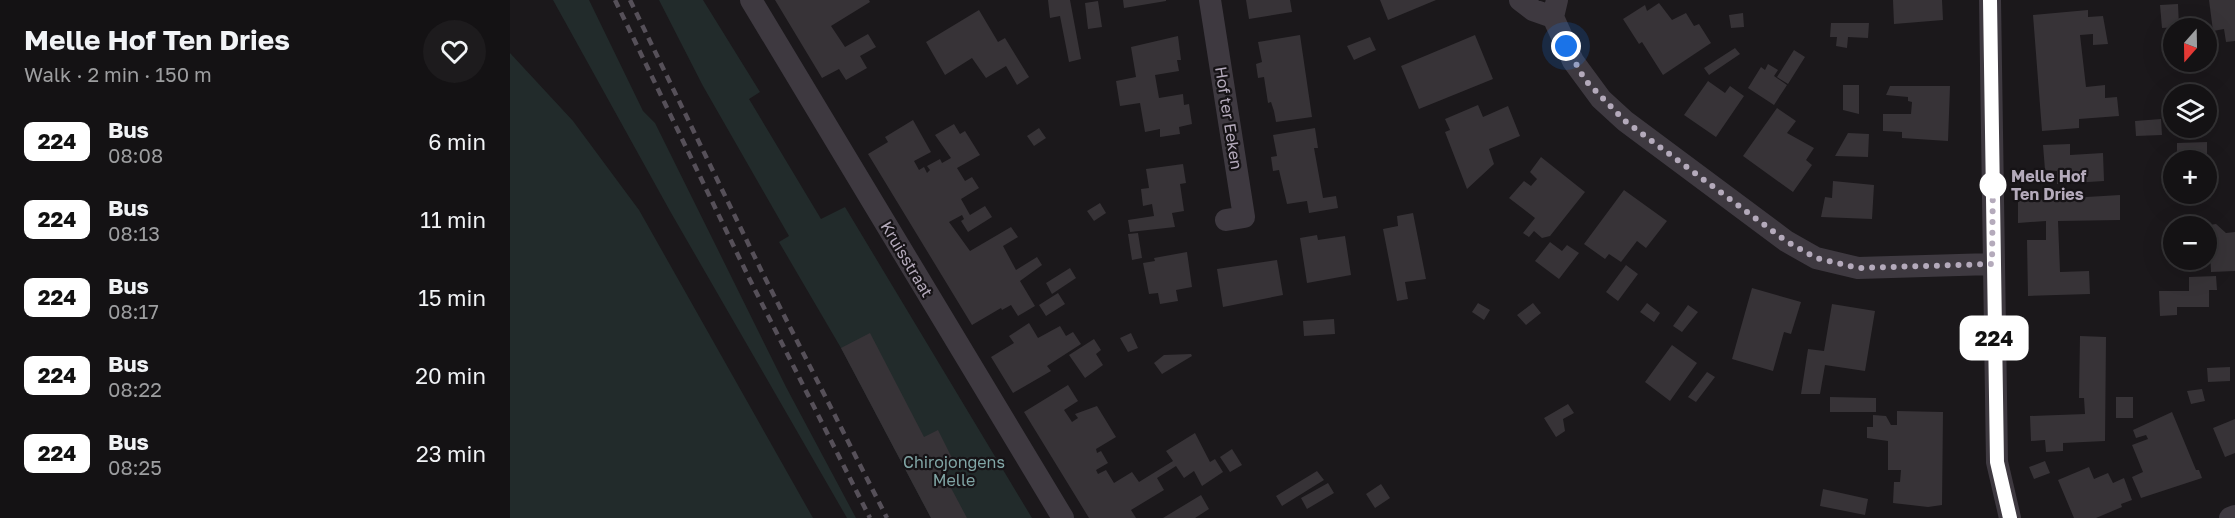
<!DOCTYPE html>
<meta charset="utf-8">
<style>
body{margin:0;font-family:"Golos Text",sans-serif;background:#1d1b1d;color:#f1f3f6;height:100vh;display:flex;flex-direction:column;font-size:22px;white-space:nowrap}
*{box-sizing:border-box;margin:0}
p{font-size:20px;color:#9d9ea0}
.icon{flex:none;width:33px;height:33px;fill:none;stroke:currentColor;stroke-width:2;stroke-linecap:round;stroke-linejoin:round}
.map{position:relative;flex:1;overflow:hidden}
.panel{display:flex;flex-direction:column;background:#141214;width:510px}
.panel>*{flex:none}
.badge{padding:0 12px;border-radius:9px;font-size:21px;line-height:39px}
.needle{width:39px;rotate:200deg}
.controls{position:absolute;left:1653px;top:18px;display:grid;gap:12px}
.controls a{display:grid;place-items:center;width:54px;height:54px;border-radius:50%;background:#141214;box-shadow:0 6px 24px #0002,0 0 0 2px #333234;font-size:30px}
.you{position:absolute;width:30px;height:30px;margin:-15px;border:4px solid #fff;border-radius:50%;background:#1a73e8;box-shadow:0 0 0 9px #1a73e833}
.map>.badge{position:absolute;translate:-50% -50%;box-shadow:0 0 0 3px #fff}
.round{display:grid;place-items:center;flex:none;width:63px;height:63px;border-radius:32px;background:#1d1b1d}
.head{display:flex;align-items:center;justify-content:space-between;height:102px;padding:0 24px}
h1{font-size:28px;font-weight:700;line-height:45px}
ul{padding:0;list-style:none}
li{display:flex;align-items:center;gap:18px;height:78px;padding:0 24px}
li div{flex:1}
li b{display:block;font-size:22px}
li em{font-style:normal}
li .badge{min-width:66px;font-weight:700;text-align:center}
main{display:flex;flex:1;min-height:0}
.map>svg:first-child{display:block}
.green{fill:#222b2b}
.building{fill:#373337}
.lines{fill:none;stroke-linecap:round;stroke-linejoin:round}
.minor{stroke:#3e3940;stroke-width:22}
.rail{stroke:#565059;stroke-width:4.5;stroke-dasharray:8 6;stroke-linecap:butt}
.line-casing{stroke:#fff;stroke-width:14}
.line{stroke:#fff;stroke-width:9}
.walk{stroke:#b4aabb;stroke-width:6;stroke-dasharray:0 10.8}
.stop-dot{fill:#fff;stroke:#fff;stroke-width:3}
.labels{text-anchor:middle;stroke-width:4.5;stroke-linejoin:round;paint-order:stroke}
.street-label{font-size:16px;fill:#b4aabb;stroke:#161316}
.stop-label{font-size:16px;font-weight:bold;fill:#b4aabb;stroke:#161316;text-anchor:start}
.park-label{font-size:16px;fill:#81a6a6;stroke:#161316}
</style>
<main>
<section class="panel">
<div class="head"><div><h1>Melle Hof Ten Dries</h1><p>Walk · 2 min · 150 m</p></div><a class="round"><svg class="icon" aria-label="heart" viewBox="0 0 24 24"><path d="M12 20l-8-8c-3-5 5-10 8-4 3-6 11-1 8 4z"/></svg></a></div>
<ul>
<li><span class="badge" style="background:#fff;color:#111">224</span><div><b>Bus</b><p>08:08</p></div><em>6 min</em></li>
<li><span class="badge" style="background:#fff;color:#111">224</span><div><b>Bus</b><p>08:13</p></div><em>11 min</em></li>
<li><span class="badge" style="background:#fff;color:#111">224</span><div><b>Bus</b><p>08:17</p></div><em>15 min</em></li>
<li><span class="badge" style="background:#fff;color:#111">224</span><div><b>Bus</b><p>08:22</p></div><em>20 min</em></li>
<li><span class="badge" style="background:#fff;color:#111">224</span><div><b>Bus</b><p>08:25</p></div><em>23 min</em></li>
</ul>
</section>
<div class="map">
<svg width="1725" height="518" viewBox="0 0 1725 518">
<rect width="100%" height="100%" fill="#1b181b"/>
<path class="green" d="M43,0H79L133,111L145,123L276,387L346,518H337L160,211Z
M149,0H193L250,92L239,99L311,219L335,207L522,518H421L331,348L269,242L279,236L193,86Z
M0,53L63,121L129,210L303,518H0Z"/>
<path class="building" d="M265,0H359L360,2L321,26L335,47L358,34L366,47L350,56L357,68L336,80L329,69L312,78Z
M538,0H560L571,59L559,62L550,16L540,18Z
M613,0H656V1L614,8Z
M736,0H780L782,12L739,19Z
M870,0H926L878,20Z
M1383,0H1432L1433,20L1384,24Z
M1699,0H1725V41L1716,42L1714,29L1703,31Z
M588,1L592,27L578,29L575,3Z
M1149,3L1162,20L1176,13L1184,26L1189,24L1201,43L1153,75L1132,42L1129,44L1113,19L1135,5L1137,11Z
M1668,4L1669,27L1652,28L1650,5Z
M469,10L488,42L495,38L519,77L507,85L496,66L476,78L462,58L435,75L416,42Z
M1578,10V17L1593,16L1598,44L1583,45V34L1570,35L1576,87L1595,85V98L1607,97L1609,116L1569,119V128L1532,131L1523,15Z
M1233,13L1234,27L1221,28L1219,15Z
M1321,23H1359L1358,38L1338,37L1337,48L1326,46L1327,37H1320Z
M790,35L802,117L766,122L764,111L761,102L758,103L754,77L748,78L746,64L752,62L748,42Z
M965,35L983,79L909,109L891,66Z
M668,36L671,60H667L669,71L645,75L649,98L673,94L674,105L679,104L682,124L669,127L670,134L650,137V129L635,132L630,103L610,106L606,81L626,77L621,47Z
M860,37L866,50L844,60L837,46Z
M1225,48L1230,54L1199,75L1194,68Z
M1284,50L1295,57L1278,84L1267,77Z
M1258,64L1268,70L1264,76L1277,85L1264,105L1238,88L1251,67L1255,70Z
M1198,81L1215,93L1220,86L1234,96L1206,137L1174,115Z
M1333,85H1349V114L1333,110Z
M1380,86H1440L1438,141L1392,138V132L1373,131V114H1401L1402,102L1398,101V97L1376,95Z
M968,105L973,117L998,106L1010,136L979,149L984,164L957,189L935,132L940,130L935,119Z
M1267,108L1286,121L1277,133L1304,148L1296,160L1302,165L1283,192L1233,156Z
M1651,119L1652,135L1626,136L1625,121Z
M403,120L421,152L404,161L409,170L414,167L417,173L420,170L417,166L430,159L432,163L441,158L425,135L444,124L450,134L455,131L470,155L447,168L455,181L462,177L469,188L451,199L460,215L475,206L482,217L458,232L451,221L454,219L452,215L439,222L460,251L501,227L508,237L493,246L506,270L527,257L532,265L510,281L525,306L508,316L501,305L492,310L491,308L462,325L358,154L378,142L375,137Z
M529,128L536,138L524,146L517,136Z
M805,128L808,148H804L813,198L826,196L828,208L799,213L797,201L777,204L769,170L763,171L761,157L767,156L763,135Z
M1338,133L1359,134L1358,157L1325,156Z
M1697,142V157H1691V160H1667V143Z
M1560,144V155L1593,153L1594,181L1547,184V171L1535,170L1533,145Z
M1031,157L1075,192L1040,236L1032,238L1024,231L1019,237L1013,233L1025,218L999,198L1014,181L1021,186L1027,179L1020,172Z
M673,164L676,183L670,184L674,211L662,213L665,227L620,232L618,220L644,216L642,204L633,206L631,189L639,188L636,169Z
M1323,181L1364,185L1362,219L1311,217L1315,197L1322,198Z
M1114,190L1157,221L1136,248L1127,241L1111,262L1099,254L1095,259L1074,244Z
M1610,195V220L1548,221L1550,272L1579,271L1580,294L1518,296L1517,240H1536V221L1508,223V201Z
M590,203L596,213L584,221L577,211Z
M903,213L916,279L895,282L898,299L887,301L873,229L888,226L887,216Z
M1706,224L1716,233L1725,232V271L1701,272L1699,225Z
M628,233L632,258L622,260L618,234Z
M807,235L808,240L835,236L841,275L797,283L790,238Z
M1040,242L1052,251L1057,245L1069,253L1049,279L1025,261Z
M677,252L682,287L666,290L668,301L650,304L648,293L639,294L633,263L645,261L644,258Z
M767,260L773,295L713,307L707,269Z
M1116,265L1128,274L1108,301L1096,292Z
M560,268L566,278L542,294L536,283Z
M1706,276L1707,290H1699V307H1667V315L1650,316L1649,291H1679V277Z
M1242,288L1291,302L1281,334L1274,332L1263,371L1222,359Z
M548,293L555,304L536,316L529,305Z
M968,303L980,310L974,320L962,312Z
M1023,303L1031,313L1016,325L1007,315Z
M1137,303L1150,313L1144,322L1130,312Z
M1322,304L1365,311L1355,371L1315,365L1310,394H1291L1298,349L1314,351Z
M1178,305L1188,312L1172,332L1163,326Z
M824,319L825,334L794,336L793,321Z
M519,323L528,338L550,326L556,336L563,332L571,344L537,366L541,371L503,393L481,357L504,343L499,336Z
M360,333L414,437L428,430L445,464L432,471L457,518H421L331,348Z
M621,333L628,348L618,352L610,338Z
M1570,336L1596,337L1595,441L1553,443V451L1536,452L1535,440L1521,441L1520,416L1575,414L1574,398H1569Z
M584,339L591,350L586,354L593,365L575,378L559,355Z
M1162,345L1187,363L1160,401L1135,382Z
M681,354L682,356L652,374L644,363L654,355Z
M1720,367V381L1698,382L1697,368Z
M1197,372L1205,377L1186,402L1178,397Z
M558,385L568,401L554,410L562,422L568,418L565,414L587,406L606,437L586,449L587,453L591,451L598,463L586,470L588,474L596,470L604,483L622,472L629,482L663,461L656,451L685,433L700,462L705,459L713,472L692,486L684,471L674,478L666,466L647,478L654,490L621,510L626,518H579L514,412Z
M1692,389L1695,401L1681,404L1677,391Z
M1320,397L1366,398V412H1320Z
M1606,397H1623V418H1606Z
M1058,404L1064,413L1053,419L1055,431L1046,437L1034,418Z
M1387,411L1433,412L1432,505L1418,507L1383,503L1384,482H1390L1391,470H1378V441L1357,438V427H1363V415L1376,416L1381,425H1387Z
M1662,412L1686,470H1689L1692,478L1631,498L1622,477L1633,472L1622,445L1638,439L1636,435L1626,438L1623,430Z
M1725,419V453L1715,457L1703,428Z
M722,449L732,465L720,472L710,457Z
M1535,461L1540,473L1524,479L1519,467Z
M1579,467L1584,479L1598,473L1603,483L1614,478L1622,500L1611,504L1612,507L1586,518H1564L1548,480Z
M807,471L814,480L772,506L766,496Z
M818,483L824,493L797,509L791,498Z
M871,484L880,498L865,508L856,494Z
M1313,489L1358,499L1355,515L1310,506Z
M691,495L699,509L685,518H653Z"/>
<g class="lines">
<path class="minor" d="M241,0L553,518
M700,0L734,217L716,220
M1010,0L1023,10L1043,17
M1047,0L1043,17L1063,61L1091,99L1115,121L1276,241L1306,258L1348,268L1482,264
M1480,0L1487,462L1500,518
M1720,518L1725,516"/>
<path class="rail" d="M105,0L240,280L360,518
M120,0L253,274L377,518"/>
</g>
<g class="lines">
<g class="line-casing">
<path id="line" d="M1480,0L1487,462L1500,518"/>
</g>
<use href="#line" class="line"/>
<path class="walk" d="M1056,46L1075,80L1115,121L1276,241L1306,258L1348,268L1482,264L1483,178V185"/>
</g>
<circle class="stop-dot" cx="1483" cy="185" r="12"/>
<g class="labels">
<g class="street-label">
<text transform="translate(719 118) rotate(81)" y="6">Hof ter Eeken</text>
<text transform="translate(397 259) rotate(59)" y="6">Kruisstraat</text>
</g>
<g class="stop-label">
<text x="1501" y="182">Melle Hof<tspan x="1501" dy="18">Ten Dries</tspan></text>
</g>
<g class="park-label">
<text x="444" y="468">Chirojongens<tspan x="444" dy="18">Melle</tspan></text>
</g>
</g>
</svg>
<div class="controls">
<a><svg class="needle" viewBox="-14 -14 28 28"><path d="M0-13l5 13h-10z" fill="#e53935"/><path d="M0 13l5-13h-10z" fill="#9d9ea0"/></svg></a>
<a><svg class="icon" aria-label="layers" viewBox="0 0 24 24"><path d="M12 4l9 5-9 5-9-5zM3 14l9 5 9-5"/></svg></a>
<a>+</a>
<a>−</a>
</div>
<div class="you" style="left:1056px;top:46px"></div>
<b class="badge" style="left:1484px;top:338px;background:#fff;color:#111">224</b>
</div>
</main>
